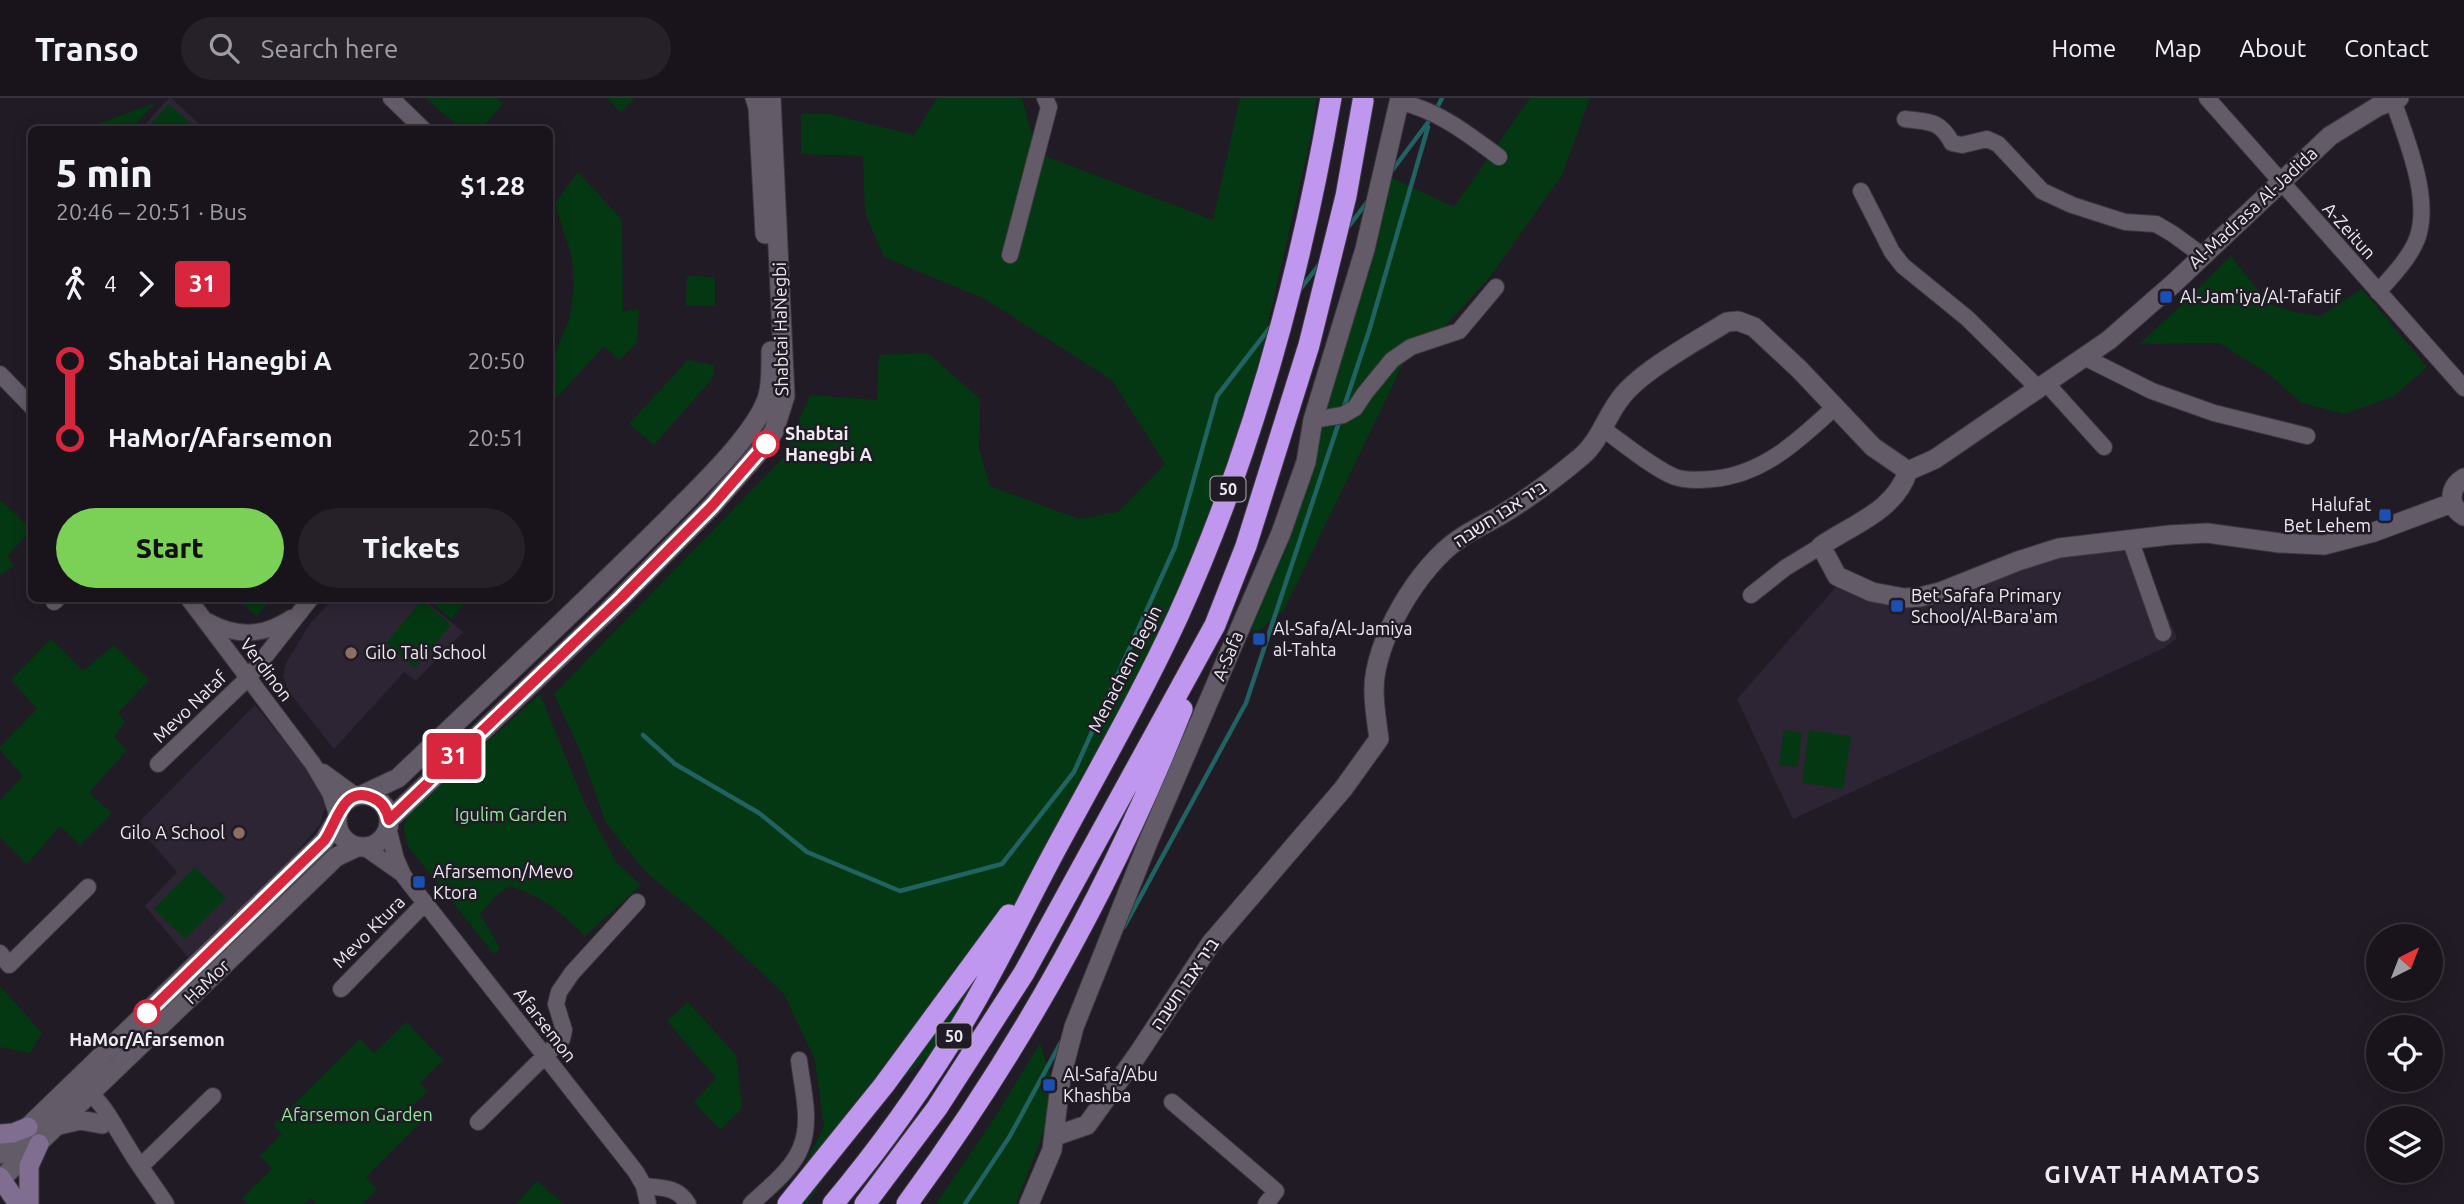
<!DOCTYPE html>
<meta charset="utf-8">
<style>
body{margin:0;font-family:Ubuntu,"Noto Sans Hebrew",sans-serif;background:#262129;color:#f1f3f6;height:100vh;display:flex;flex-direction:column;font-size:26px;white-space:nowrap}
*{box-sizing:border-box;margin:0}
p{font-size:23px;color:#9f9ea3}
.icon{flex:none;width:38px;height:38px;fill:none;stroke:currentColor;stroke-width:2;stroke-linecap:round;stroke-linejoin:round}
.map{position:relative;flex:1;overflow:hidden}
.drawer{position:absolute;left:28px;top:28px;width:525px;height:476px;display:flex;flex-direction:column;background:#19141c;border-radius:10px;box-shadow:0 4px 18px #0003,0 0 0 2px #37333b}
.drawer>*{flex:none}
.badge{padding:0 14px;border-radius:5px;font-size:24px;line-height:46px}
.needle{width:46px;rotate:42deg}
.controls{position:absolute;left:2366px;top:826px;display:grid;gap:14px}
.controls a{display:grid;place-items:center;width:77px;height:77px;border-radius:50%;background:#19141c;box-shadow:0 4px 18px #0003,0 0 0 2px #37333b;font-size:35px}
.map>.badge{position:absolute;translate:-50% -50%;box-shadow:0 0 0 4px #fff}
.legs{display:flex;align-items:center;gap:10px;height:77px;padding:0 28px;font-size:23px}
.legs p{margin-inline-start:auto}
.head{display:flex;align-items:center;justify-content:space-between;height:119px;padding:0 28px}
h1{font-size:38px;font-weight:800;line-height:52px}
.primary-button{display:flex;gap:14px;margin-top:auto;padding:14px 28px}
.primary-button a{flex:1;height:80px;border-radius:42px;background:#7bd155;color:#111;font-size:28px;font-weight:800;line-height:80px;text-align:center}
.primary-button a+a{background:#262129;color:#f1f3f6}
ul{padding:0 28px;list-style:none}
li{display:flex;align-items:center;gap:24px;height:77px;font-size:26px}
li i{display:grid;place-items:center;width:10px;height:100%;margin:0 9px;background:currentColor}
li i::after{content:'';width:18px;height:18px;margin:-9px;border:5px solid;border-radius:50%;background:#19141c}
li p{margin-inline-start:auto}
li:first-child i{background:linear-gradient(#0000 50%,currentColor 0)}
li:last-child i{background:linear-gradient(currentColor 50%,#0000 0)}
header{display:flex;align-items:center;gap:42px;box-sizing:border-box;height:98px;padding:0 35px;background:#19141c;border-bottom:2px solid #37333b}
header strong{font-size:33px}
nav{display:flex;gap:38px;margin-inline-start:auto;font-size:24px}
.search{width:490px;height:63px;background:#262129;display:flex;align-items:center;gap:18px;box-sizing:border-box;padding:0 24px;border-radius:38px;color:#9f9ea3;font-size:26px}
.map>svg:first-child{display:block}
.built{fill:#2e2534}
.green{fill:#043812}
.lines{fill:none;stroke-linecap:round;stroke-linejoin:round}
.stream{stroke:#216363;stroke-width:4.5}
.minor-casing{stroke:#3c3840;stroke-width:18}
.tertiary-casing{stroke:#3c3840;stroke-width:21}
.secondary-casing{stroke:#3c3840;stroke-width:21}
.motorway-casing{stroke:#3c3840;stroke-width:23}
.minor{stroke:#635c68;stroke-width:16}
.tertiary{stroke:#635c68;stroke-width:19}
.secondary{stroke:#7f6e90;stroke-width:19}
.motorway{stroke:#c097ee;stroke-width:21}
.line-1-casing{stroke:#fff;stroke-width:16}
.line-1{stroke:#d7263d;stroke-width:10}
.transit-dot{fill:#1a4fb4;stroke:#211b25;stroke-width:2.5}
.stop-1-dot{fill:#fff;stroke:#d7263d;stroke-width:3.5}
.education-dot{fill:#8d6e63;stroke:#211b25;stroke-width:2.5}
.labels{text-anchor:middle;stroke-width:5;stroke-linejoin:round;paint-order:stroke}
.shield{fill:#211b25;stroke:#b0acb4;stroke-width:2}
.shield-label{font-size:16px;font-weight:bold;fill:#eeeaf1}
.street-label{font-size:18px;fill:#eeeaf1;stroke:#211b25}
.poi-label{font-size:18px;fill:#eeeaf1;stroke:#211b25;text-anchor:start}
.stop-label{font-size:18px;font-weight:bold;fill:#eeeaf1;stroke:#211b25;text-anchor:start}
.park-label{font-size:18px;fill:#8fe99b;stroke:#211b25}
.district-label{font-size:24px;font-weight:bold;letter-spacing:2px;fill:#eeeaf1;stroke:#211b25}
</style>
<header>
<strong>Transo</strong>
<div class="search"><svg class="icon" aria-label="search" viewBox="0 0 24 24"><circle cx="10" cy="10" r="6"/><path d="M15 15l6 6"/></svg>Search here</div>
<nav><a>Home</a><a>Map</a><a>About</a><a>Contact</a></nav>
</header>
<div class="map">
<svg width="2464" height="1106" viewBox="0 0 2464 1106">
<rect width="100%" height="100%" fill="#211b25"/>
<path class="built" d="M169,0H171L205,31L140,32Z
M2138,447L2177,540L2164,550L1793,721L1737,601L1836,489L1908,509L2065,456Z
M401,500L423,501L463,534L416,583L404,574L334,651L289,594L283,578L286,565L309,527L333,501Z
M255,607L324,692L325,710L321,725L293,759L188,859L145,808L177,774L136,727Z"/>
<path class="green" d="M426,0H496L503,6L481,31H461Z
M606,0H635L621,14Z
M937,0H1022L1037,55L1213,122L1240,0H1317L1312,34L1260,260L1209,427L1133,594L965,926L875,1005L807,1106H776L798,1082L824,1028L815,962L784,896L712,828L647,775L606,725L582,657L554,596L783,360L810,297L877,302L879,257L928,255L980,301L979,351L990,388L1079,421L1118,414L1165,366L1112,282L985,201L884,159L865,115L863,58L801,56V16H829L914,37Z
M1530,0H1590L1562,77L1490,179L1447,226L1406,260L1284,512L1253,537L1251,522L1390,79L1454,109Z
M155,5L131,31H84Z
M169,6L197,31H146Z
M578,74L622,122L623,214L639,211L637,245L619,262L604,248L550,307V268L570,219L574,189L572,160L555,105Z
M2231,158L2268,205L2294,214L2320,218L2362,191L2427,269L2394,298L2345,316L2302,305L2266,274L2219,245L2139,246L2183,206Z
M687,178L715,179V208H686Z
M688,262L714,267L713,280L654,347L629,326Z
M0,402L32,432L7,458L14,468L0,477Z
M427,500H468V501L451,521Z
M237,501H272L256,518Z
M422,502L451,527L415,570L386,545Z
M51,541L83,573L114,547L149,582L118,615L125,624L114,639L127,652L89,695L112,715L80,747L60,728L27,766L0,739V702L23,678L0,652V649L37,611L11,582Z
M540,596L584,704L616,764L641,787L585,838C559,813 544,799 509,788L496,798L480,816L500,850L494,856L407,747L404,728L410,714Z
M1784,632L1802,635L1798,669L1779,667Z
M1809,632L1851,638L1843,691L1802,685Z
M195,769L226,800L185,841L154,811Z
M0,888L42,935L30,955L0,949Z
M688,904L736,957L742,1011L720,1032L694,1004L716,980L667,923Z
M406,924L443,962L420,985L428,993L408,1012L420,1025L366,1079L377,1091L362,1106H317L311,1100L304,1106H248L242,1100L272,1071L260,1058L282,1036L273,1027L360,941L374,955Z
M1040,945L1052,983L1044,1033L1016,1106H936L994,1021Z
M537,1083L563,1106H516Z"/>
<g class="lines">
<path class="stream" d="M1436,12L1442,0
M1391,74L1432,19
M1346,132L1368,103
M1299,193L1321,164
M1343,312L1369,233L1428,29
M643,637L675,666L759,715L807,754L900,793L1002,766L1074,674L1175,449L1217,298L1272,227
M1124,829L1246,605L1340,321
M965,1106L1010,1038L1061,944"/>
<g class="minor-casing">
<path id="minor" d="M391,0L424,32
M2207,0L2464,290
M1399,4C1438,12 1468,36 1499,59
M1905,21C1929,24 1940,22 1952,45L1962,47L1987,41L1998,46L2042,93L2072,107L2125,124L2156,126L2173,136L2203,158
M1861,93L1892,154L1903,168L1967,220L2039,291
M1010,157L1049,9L1045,0
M2378,194C2392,178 2409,161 2417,141C2432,101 2406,41 2393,2
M2084,259L2152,293L2214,315L2307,338
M0,276L32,309
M2047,286L2104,349
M1313,322L1343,317L1355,310L1365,295L1392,262L1411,249L1459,233L1496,189
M1603,331C1623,345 1654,371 1675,379C1687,383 1700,382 1712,381C1763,377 1799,342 1835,309
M2130,441L2163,535
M1751,497L1785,470L1821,448
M188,500L313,666L330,695L337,716
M54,504L58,500
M207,523C236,539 263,539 291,520
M158,666L248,580L311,500
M323,674L356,698
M388,730L396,761L403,777L636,1074L644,1088L648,1106
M364,749L401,775
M0,855L9,867L88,789
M341,891L425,805
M82,990C103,1002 113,1026 126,1046C138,1067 153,1086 166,1106
M1172,1004L1276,1093L1266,1106
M478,1024L562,941L564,932L556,906L559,894L572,875L637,804
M141,1068L213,998
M644,1088C663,1090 678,1089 688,1106
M751,1106C768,1090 793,1071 801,1049C812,1023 802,989 799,962"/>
</g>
<g class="tertiary-casing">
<path id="tertiary" d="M755,0L758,9L765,136
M1908,373C1895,413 1853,426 1821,448L1837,478L1872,494L1904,500L1920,499L1940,494L2018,463L2059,450L2170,437L2207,435L2280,445L2324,447L2374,434L2452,405
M1908,373L1935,361L2109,242L2173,186L2330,38L2377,9L2399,0
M2464,380C2448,390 2448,408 2464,418
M362,697L398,680C489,593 581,508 670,419C698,390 754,338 767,301C772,286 771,268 771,253
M337 723a26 26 0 1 1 52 0a26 26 0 1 1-52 0Z
M389,722L608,513L712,408L766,346L774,333L785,298L771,0
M59,1027L80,1022L102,1026
M1055,1038L1087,1027L1138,956L1211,845L1343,691L1379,641C1377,625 1374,609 1374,593C1373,544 1419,468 1459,441C1472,432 1487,425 1501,417C1529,400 1557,379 1582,358C1600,342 1606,319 1620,301C1639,274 1698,242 1727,224L1738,223L1754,229L1799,271L1873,349L1908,373
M0,1056L324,743L336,723
M0,1082L336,759L357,749
M1029,1106L1052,1052L1061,979L1074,929L1148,744L1281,435L1306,364L1313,322L1365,151L1400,0"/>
</g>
<g class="secondary-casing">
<path id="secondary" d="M0,1036L13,1035L28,1029
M0,1079L18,1106
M29,1106V1068L39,1046"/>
</g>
<g class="motorway-casing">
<path id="motorway" d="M788,1106L884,987L1009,817
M833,1106C880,1050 924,988 962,926C995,872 1022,814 1052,758C1095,678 1140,600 1178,518C1253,353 1300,178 1331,0
M865,1106L937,1010L1024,875L1215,527L1246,448L1309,247L1346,98L1363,3
M907,1106C1019,953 1112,788 1182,611"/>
</g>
<use href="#minor" class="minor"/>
<use href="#tertiary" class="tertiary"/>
<use href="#secondary" class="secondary"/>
<use href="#motorway" class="motorway"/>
</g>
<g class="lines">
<g class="line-1-casing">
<path id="line-1" d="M147,915L324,743C337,726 342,686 373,700C383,704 387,712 389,722L621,500L712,408L766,346"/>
</g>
<use href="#line-1" class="line-1"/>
</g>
<g class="transit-dot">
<rect x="2159" y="192" width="14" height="14" rx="3.5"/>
<rect x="2378" y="410" width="14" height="14" rx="3.5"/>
<rect x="1890" y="501" width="14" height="14" rx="3.5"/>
<rect x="1252" y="534" width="14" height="14" rx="3.5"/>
<rect x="412" y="777" width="14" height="14" rx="3.5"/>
<rect x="1042" y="980" width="14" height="14" rx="3.5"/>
</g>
<g class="stop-1-dot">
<circle cx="766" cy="346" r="12"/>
<circle cx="147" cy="915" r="12"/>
</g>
<g class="education-dot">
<circle cx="351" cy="555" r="7"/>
<circle cx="239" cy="735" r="7"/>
</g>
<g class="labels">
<g class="shield">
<rect x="1210.5" y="378.5" width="35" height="25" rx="5"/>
<rect x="936.5" y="925.5" width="35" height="25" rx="5"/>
</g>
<g class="shield-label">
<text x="1228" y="397">50</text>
<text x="954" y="944">50</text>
</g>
<g class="street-label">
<text transform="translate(2253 110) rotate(-43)" y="6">Al-Madrasa Al-Jadida</text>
<text transform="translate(2349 133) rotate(48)" y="6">A-Zeitun</text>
<text transform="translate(781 231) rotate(-91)" y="6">Shabtai HaNegbi</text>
<text transform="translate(1500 416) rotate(-33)" y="6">ביר אבו חשבה</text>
<text transform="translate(1228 558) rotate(-67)" y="6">A-Safa</text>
<text transform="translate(1125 571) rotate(-63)" y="6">Menachem Begin</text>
<text transform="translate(266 572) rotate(53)" y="6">Verdinon</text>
<text transform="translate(190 609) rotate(-44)" y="6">Mevo Nataf</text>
<text transform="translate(369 834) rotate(-45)" y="6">Mevo Ktura</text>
<text transform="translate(207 884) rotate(-44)" y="6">HaMor</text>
<text transform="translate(1185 886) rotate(-56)" y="6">ביר אבו חשבה</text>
<text transform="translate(545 927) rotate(52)" y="6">Afarsemon</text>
</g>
<g class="poi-label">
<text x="2180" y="205">Al-Jam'iya/Al-Tafatif</text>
<text x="2371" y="413" text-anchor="end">Halufat<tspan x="2371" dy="21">Bet Lehem</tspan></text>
<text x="1911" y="504">Bet Safafa Primary<tspan x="1911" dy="21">School/Al-Bara'am</tspan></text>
<text x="1273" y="537">Al-Safa/Al-Jamiya<tspan x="1273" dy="21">al-Tahta</tspan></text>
<text x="365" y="561">Gilo Tali School</text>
<text x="225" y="741" text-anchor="end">Gilo A School</text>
<text x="433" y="780">Afarsemon/Mevo<tspan x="433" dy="21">Ktora</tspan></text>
<text x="1063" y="983">Al-Safa/Abu<tspan x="1063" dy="21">Khashba</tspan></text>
</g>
<g class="stop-label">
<text x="785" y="342">Shabtai<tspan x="785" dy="21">Hanegbi A</tspan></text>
<text x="147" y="948" text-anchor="middle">HaMor/Afarsemon</text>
</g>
<g class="park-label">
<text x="511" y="723">Igulim Garden</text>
<text x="357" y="1023">Afarsemon Garden</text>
</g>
<g class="district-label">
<text x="2153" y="1085">GIVAT HAMATOS</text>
</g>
</g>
</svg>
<div class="controls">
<a><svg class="needle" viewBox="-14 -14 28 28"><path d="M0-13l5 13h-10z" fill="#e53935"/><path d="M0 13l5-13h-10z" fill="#9f9ea3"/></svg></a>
<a><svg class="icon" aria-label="locate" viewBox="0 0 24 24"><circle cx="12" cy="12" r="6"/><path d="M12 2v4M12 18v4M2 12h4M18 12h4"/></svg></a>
<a><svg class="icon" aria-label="layers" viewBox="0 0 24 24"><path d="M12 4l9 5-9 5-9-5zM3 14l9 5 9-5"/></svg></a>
</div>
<b class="badge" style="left:454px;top:658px;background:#d7263d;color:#fff">31</b>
<section class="drawer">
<div class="head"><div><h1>5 min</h1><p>20:46 – 20:51 · Bus</p></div><b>$1.28</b></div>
<div class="legs"><svg class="icon" aria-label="walk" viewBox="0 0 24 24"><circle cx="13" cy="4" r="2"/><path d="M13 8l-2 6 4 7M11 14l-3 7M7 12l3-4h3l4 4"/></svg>4<svg class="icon" aria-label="forward" viewBox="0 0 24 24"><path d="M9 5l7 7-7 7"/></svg><b class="badge" style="background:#d7263d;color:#fff">31</b></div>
<ul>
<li><i style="color:#d7263d"></i><b>Shabtai Hanegbi A</b><p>20:50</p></li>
<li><i style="color:#d7263d"></i><b>HaMor/Afarsemon</b><p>20:51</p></li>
</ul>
<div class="primary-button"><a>Start</a><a>Tickets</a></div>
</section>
</div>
